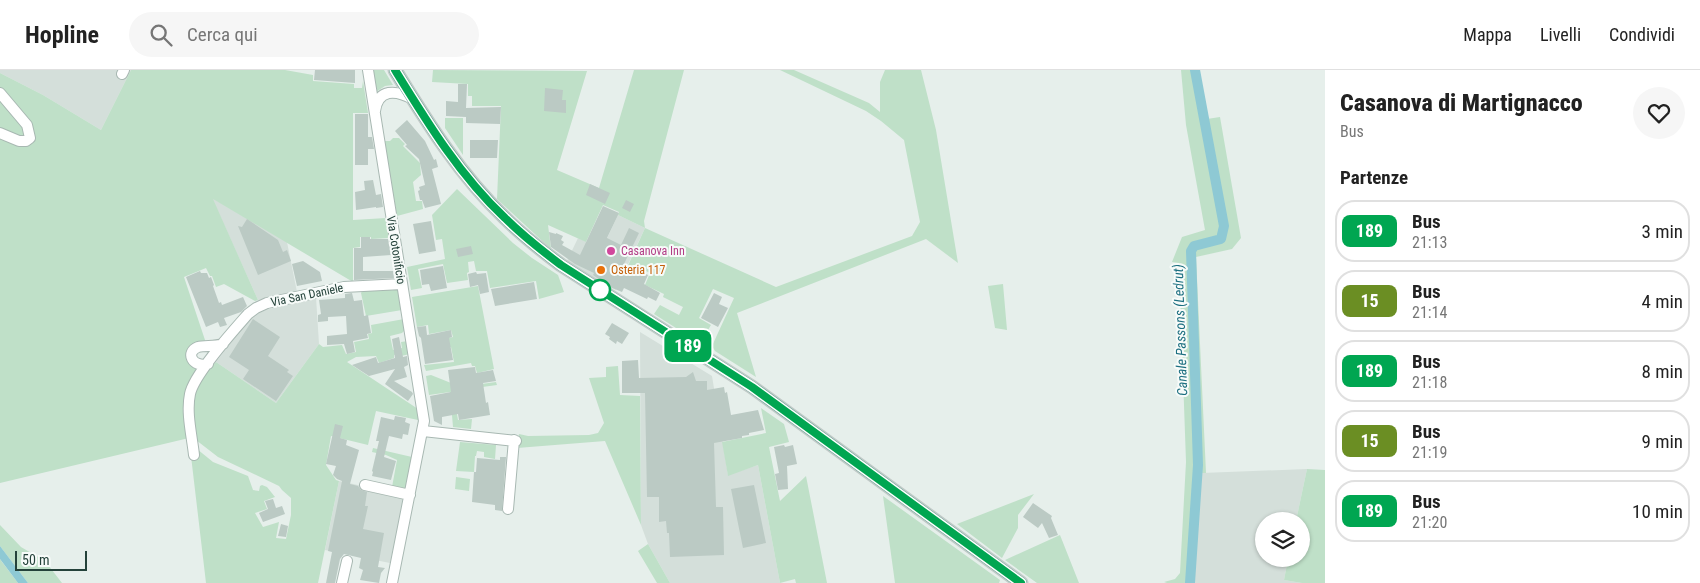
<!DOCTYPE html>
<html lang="it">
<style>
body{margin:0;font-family:"Roboto Condensed",sans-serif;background:#f6f6f6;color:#222;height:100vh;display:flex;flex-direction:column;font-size:19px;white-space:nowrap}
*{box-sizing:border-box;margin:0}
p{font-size:16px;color:#767676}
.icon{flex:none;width:28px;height:28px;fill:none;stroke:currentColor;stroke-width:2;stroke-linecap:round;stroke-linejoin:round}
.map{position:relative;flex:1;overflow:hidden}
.panel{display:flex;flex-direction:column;background:#fff;width:375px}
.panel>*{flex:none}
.badge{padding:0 10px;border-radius:8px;font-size:18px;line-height:32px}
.fabs{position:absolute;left:1255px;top:442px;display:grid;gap:10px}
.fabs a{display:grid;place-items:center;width:55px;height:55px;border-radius:50%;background:#fff;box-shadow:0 1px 4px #0004;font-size:25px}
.scale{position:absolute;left:15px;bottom:12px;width:72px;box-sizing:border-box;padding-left:5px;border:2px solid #24423a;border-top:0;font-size:14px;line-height:18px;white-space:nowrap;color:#24423a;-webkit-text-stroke:4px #f7fbf9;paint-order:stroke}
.map>.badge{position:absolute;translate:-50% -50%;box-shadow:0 0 0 2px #fff}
h2{padding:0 15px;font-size:19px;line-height:45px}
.round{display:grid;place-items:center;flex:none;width:52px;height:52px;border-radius:26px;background:#f6f6f6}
.overview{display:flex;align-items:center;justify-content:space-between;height:85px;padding:0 15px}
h1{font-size:24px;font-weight:800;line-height:38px}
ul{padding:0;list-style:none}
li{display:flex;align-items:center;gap:15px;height:62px;margin:0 10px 8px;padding:0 5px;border:2px solid #e0e0e0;border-radius:20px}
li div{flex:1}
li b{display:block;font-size:19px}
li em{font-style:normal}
li .badge{min-width:55px;font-weight:700;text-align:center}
header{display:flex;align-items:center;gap:30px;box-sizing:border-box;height:70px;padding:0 25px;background:#fff;border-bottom:1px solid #e0e0e0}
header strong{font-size:24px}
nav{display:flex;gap:28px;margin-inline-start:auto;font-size:18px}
.search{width:350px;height:45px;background:#f6f6f6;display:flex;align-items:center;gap:12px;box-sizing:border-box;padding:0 18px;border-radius:28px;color:#767676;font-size:19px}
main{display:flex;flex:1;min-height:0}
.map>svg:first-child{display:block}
.built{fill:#d4dfda}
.green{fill:#bfe0c8}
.water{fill:#8ec9d4}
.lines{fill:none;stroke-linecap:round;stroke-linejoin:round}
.canal{stroke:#8ec9d4;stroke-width:10}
.building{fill:#bbcac4}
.minor-casing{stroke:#a8b8b2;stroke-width:12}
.major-casing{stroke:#c2cac8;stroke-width:15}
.minor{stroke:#fff;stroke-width:10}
.major{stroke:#6aa596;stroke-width:12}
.line-casing{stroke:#fff;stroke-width:11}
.line{stroke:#00a651;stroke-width:8}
.hotel-dot{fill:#d1479c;stroke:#f7fbf9;stroke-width:2}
.food-dot{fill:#e8710a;stroke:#f7fbf9;stroke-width:2}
.stop-dot{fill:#fff;stroke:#00a651;stroke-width:2.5}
.labels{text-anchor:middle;stroke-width:4;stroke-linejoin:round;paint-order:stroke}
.street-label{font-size:12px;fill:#24423a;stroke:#f7fbf9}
.hotel-label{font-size:12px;fill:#b23c85;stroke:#f7fbf9;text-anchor:start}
.food-label{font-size:12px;fill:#c56008;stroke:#f7fbf9;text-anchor:start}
.water-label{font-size:14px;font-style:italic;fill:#1c6f80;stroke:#f7fbf9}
</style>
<header>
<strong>Hopline</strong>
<div class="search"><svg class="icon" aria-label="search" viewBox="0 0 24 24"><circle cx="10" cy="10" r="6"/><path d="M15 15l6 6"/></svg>Cerca qui</div>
<nav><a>Mappa</a><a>Livelli</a><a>Condividi</a></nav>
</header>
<main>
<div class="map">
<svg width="1325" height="513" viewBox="0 0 1325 513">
<rect width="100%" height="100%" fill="#e6efeb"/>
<path class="built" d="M0,0H131L101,60L43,25L0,3Z
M212,128L287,172L297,222L258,230Z
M618,145L645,158L616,220L591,208L567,191L578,168L602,179Z
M316,227L319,274L276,333L216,292L246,253L254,244L272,238Z
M640,262L712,306L728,405L758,395L780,513H670L648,474L641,455Z
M1307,399L1296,451H1264V489H1288L1284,510L1302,513H1194L1202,403Z
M339,411L405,425L390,493L325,480Z"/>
<path class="green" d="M131,0H285L313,5V11L354,14V18H362L363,11L368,43H353V150L386,148L389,168L371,169V167H360V177L353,178V212L213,129L258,230L255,231L224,214L216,217L212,206H210L206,198L184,207L206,273L188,291L198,299L189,368L0,413V3L43,25L101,60Z
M372,0H384L393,15L385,16L376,22Z
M433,0L587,1L557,100L599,118L634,0H684L644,151L645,158L776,217L912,166L920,152L904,70L881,51L866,41L780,0H794L869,33L880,42V12L885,0H921L936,60L958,193L926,169L737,243L756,307L715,281L712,276L734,228L713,219L699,248L711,255L702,270L698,272L654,244L660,235L679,245L683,237L663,227L664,224L645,215L650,203L640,198L635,205L626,200L645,158L618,145L619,142L603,135L586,172L548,155L551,179L497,129L501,36H472V26H468V14L432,12Z
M1181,0H1198L1207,49L1220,47L1241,168L1232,179L1196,187L1206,403H1202L1194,513H1167L1164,512L1175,509L1180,503L1186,392L1179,193L1172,192L1182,167L1205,160L1186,55Z
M445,48H463V85L445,58Z
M393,68H399L405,74L403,76L420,93L421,105L413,112L416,131H422L423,139L397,146L384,71H390Z
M457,119L513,173L532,188L558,205L564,222L539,229L536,211L490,218L487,201H476L474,191L468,192L469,202L467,203L468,210L447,213L443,194L418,199L422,218L411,220L407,197L445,189L442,169L436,170L432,145Z
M1003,214L1007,260L995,258L988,216Z
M478,216L494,299L477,303L475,296H472L471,293L426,301L424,295L454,292L451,277L446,278L444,269L453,267L451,260L429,264L428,255L417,257L412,227Z
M398,218L402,240L366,246L361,223L363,220Z
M404,249L406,259L402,263L390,266L393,280L402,278L401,272L408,271L410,284L401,286L400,284L394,285V288L379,293L376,286L356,287L347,292L418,339V350L376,341L368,375L331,366L326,395L336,410L339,411L318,513H206L191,386L197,379L213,392L248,406L253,420L259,421L260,416L262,415L267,417L275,427L264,431L267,439L255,443L263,457L279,452L276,468L286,469L291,445V428L282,420L279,416L218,387L196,370C194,354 191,333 196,318C200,308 209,299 216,292L276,333L319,274L323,277L342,275L346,284L356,282L354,272L369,269L368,264L372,263L371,255Z
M618,296L620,325L640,326L641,455L605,371L517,378L519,364L528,366L589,365L598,363L604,353L589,308L606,307V297Z
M431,305L451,313L452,318L496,312L497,315L453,321L458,350L472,349L471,359L453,357L450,322L429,325L426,306Z
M761,338L784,354L789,372L769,377L780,431L806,406L827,513H796L795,509L780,513L758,395L728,406L722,372L766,363Z
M460,372L496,375L495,389L484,387V382L477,381L476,386H475L474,402L456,401Z
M373,378L412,387L406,420L392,417L397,390L386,385L372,382Z
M1307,399L1325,400V513H1302L1284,510L1288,489H1301V451H1296Z
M456,407L470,409L469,421L455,419Z
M1034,424L1018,445V458L1002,488L957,454Z
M883,426L1000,510L999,513H895Z
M0,455L21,477L45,491L62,513H28L0,476Z
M1060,465L1079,513H1037L1005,490Z
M648,474L670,513H657L638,481Z
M0,489L2,492L18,513H0Z"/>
<path class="water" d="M0,476L28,513H18L0,489Z"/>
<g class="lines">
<path class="canal" d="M1190,513L1198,395L1191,181L1194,176L1221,169L1224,156L1195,0"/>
</g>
<path class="building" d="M315,0H355V13L314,10Z
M458,14H467L466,38L501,37L500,54L466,53V47L446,46V31L458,32Z
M545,18L563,20L562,30H566V43L544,41Z
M355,44H368V67H372L374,79H368V95H355Z
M407,50L425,71L434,90L436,89L438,97L432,99L441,134L425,138L422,130H420L418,121L420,120L419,117L425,115L419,89L405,76L407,75L395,61Z
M470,70H498L497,88H470Z
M373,110L376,125L381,124L383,137L376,138V137L356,140L355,122L365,120L364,111Z
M590,114L610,123L605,134L586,125Z
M626,130L634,134L630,142L622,138Z
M603,136L619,143L607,168L621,175L629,158L639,163L623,196L637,203L639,200L648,205L644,214L660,223L656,231L648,227L647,229L624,218L622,222L610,217L593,205L594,203L575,194L551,177L549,162L556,164V163L563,166L561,170L564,172L562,175L580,185Z
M247,149L278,170L283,182L287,180L291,191L258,205L238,156L242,157Z
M431,151L436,181L419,184L413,154Z
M361,167H370V169H388L391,185L363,187V201H393L394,208L354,210V178H361Z
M471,176L473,184L458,187L456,179Z
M303,191L320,202L322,211L297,216L292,194Z
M443,196L447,218L431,221L429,214L422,215L420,200Z
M200,201L201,203H207L209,208L211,207L214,215L213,216L219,233L221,232L222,235L243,227L247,236L241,242L224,248L227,255L220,257L218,252L206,257L186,207Z
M476,202L477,204L486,203L489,222L480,224L478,215L470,217L468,204Z
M534,212L537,229L495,236L491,219Z
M352,223L354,231L362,230L364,246L368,245L371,263L367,264L368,268L353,271L355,282L347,284L344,274L327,275V266L347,264L346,246L328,247V251L318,252V245L321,244L319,230L345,228V224Z
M714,223L722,227L719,234L728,238L718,257L701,248Z
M253,249L280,267L268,286L289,300L287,302L293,306L276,331L243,309L249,300L229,287Z
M612,253L629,263L622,274L617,271L616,274L609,269L610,267L605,264Z
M426,256L427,265L451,260L452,267L449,268L453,290L425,294L421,268L419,266L417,257Z
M399,267L403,287L407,286L408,295L404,297L407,307L394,311L412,322L413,324L408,331L385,314L395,299L369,306L352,295L376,287L378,293L395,288L392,269Z
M638,290L639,308L686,307L693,302L696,311H707V320L724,317L725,323L727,322L731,345L758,340L764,360L749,363V365L742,366V368L714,373L716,437H723L724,485L670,487L669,463H667L666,451L659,452V427H647L645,323H622V291Z
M475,297L476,303L493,300L496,311L483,313L486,333L488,332L490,345L459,350L458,344L442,347V355L434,351L430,326L451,322L448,300Z
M395,346L406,348L405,352L410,354L408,365L403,364L402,369L389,366L384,387L396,391L391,410L372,406L373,402L372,401L379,371H376L381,347L394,350Z
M335,354L343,356L340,368L347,370L346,375L359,380L350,414L358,416L361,420L367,422L365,436H368L363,459L384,463L378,497L385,498L381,503L379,513L360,510L363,500L359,498L361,488L344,484L340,489L335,513H326L332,482L328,481L342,411L337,409L333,405L336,396L326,394Z
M784,375L785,377L793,375L797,394L787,396L788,419L778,420L775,404L779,403L774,377Z
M500,387H506L502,441L495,440V435L472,432L474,402H476L477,388L500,390Z
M754,415L766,473L743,478L731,419Z
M273,429L276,438L282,436L285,444L263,452L259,443L268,439L265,431Z
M1033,433L1052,446L1051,448L1058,465L1049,468L1042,453L1038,458L1023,447Z
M281,454L288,456L286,467L278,466Z"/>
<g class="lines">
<g class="minor-casing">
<path id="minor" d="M368,0L424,351L392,513
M122,4L124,0
M0,23L27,55L30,68L26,71H19L0,63
M375,41C378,18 396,20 413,29
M208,294C192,298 185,282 198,277C205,275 214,277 223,274
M423,361L516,371
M194,385C192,366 186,343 190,324C194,304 234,260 248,244L256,238L267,233L344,217L402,214
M365,415L410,425
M508,439L514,370
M342,513L347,491"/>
</g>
<g class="major-casing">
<path id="major" d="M395,0C427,52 460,105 505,148C522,165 541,180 561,195L752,317L1021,513"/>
</g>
<use href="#minor" class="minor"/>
<use href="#major" class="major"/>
</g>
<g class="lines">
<g class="line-casing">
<path id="line" d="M395,0C427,52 460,106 505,148C522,165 541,180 561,195L752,317L1021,513"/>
</g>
<use href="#line" class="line"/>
</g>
<circle class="hotel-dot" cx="611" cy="181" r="5"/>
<circle class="food-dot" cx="601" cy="200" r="5"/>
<circle class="stop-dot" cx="600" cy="220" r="10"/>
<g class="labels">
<g class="street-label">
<text transform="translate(396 180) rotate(81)" y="4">Via Cotonificio</text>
<text transform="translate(307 225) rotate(-12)" y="4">Via San Daniele</text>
</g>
<g class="hotel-label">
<text x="621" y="185">Casanova Inn</text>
</g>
<g class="food-label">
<text x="611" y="204">Osteria 117</text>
</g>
<g class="water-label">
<text transform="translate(1180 260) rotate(-92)" y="5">Canale Passons (Ledrut)</text>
</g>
</g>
</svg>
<div class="fabs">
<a><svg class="icon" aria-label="layers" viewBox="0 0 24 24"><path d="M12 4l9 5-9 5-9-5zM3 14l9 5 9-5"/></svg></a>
</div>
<div class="scale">50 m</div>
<b class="badge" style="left:688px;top:276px;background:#00a651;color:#fff">189</b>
</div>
<section class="panel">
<div class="overview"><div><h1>Casanova di Martignacco</h1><p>Bus</p></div><a class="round"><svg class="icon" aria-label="heart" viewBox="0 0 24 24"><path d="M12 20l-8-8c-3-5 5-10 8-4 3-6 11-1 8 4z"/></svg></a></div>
<h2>Partenze</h2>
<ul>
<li><span class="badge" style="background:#00a651;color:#fff">189</span><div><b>Bus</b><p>21:13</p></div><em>3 min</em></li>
<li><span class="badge" style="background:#6b8e23;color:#fff">15</span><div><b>Bus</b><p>21:14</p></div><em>4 min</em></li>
<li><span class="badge" style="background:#00a651;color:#fff">189</span><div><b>Bus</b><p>21:18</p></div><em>8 min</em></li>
<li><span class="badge" style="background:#6b8e23;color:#fff">15</span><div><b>Bus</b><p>21:19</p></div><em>9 min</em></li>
<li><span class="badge" style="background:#00a651;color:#fff">189</span><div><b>Bus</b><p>21:20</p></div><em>10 min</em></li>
</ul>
</section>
</main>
